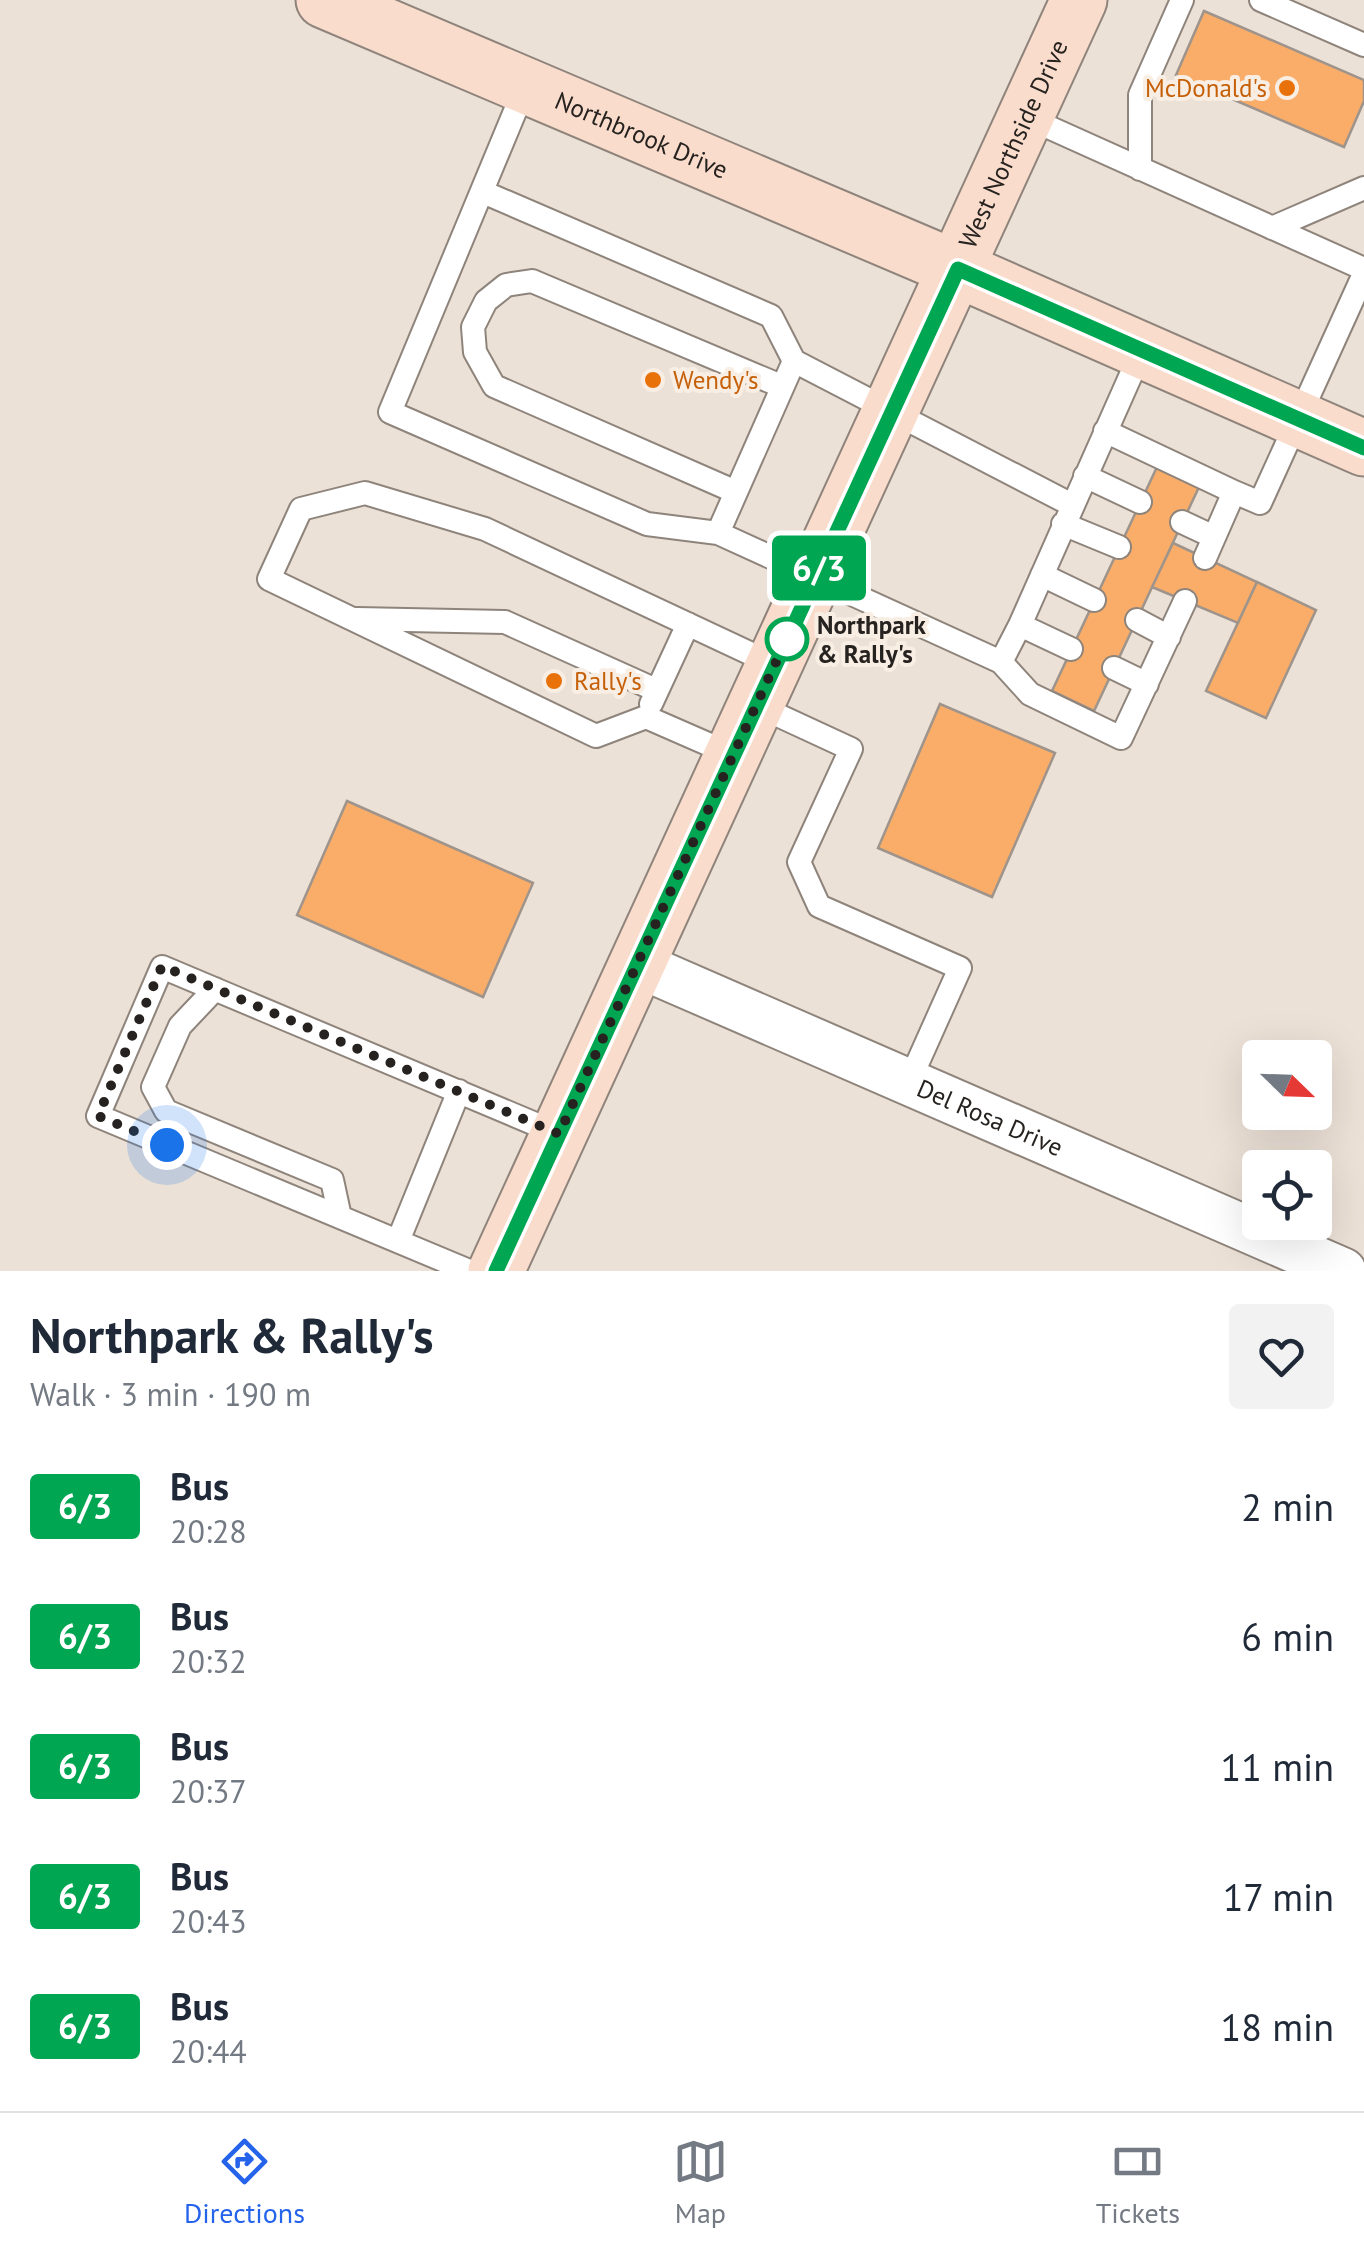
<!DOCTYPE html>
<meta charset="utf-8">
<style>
body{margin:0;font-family:"PT Sans",sans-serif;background:#f2f2f3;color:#1f2937;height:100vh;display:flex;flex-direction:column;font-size:38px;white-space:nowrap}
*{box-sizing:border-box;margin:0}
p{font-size:32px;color:#747a83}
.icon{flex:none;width:55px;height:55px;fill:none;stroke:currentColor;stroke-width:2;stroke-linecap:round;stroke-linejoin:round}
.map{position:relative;height:1271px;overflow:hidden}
.sheet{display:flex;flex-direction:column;background:#fff;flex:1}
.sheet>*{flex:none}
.badge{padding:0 20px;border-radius:8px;font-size:35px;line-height:65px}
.needle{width:65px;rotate:113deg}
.tools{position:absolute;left:1242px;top:1040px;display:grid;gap:20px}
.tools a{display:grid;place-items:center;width:90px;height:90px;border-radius:10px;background:#fff;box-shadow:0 10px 40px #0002;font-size:50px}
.you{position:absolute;width:50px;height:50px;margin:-25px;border:8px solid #fff;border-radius:50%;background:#1a73e8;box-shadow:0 0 0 15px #1a73e833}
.map>.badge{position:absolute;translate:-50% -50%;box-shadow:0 0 0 5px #fff}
.round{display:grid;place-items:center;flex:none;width:105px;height:105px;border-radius:10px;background:#f2f2f3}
.overview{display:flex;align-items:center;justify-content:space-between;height:170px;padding:0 30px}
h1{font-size:48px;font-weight:700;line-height:75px}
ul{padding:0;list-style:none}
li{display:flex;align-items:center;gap:30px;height:130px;padding:0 30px}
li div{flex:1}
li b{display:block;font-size:38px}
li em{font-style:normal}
li .badge{min-width:110px;font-weight:700;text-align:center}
.dock{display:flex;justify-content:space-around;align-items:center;height:140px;border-top:2px solid #e0e1e3;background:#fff;font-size:28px;color:#747a83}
.dock a{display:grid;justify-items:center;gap:5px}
.dock .selected{color:#2563eb}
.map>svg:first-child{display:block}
.building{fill:#f9ad68;stroke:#9f948c;stroke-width:2.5}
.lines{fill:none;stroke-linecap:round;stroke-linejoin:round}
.lane-casing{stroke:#8e847b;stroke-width:26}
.street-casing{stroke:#8e847b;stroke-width:49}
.secondary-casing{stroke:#8e847b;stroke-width:59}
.lane{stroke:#fff;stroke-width:22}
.street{stroke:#fff;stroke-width:45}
.secondary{stroke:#fadccc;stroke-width:55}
.line-casing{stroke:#fff;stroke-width:22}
.line{stroke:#00a651;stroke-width:15}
.walk{stroke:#26221f;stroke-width:10;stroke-dasharray:0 18}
.food-dot{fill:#e8710a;stroke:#f9eee4;stroke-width:4}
.stop-dot{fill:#fff;stroke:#00a651;stroke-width:5}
.labels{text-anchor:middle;stroke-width:8;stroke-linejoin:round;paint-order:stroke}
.food-label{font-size:25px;fill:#c56008;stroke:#f9eee4;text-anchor:start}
.street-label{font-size:25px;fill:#26221f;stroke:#f9eee4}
.stop-label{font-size:25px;font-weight:bold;fill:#26221f;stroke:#f9eee4;text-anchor:start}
</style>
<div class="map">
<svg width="1364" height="1271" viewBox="0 0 1364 1271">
<rect width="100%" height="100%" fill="#ece1d7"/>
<path class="building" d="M1204,11L1364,80V101L1344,147L1176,75Z
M1157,467L1199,487L1094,711L1052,691Z
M1173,543L1257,582L1238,623L1152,587Z
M1257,582L1316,610L1266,718L1206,691Z
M940,704L1055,753L992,897L878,848Z
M347,801L533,883L483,997L297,915Z"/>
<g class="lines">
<g class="lane-casing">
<path id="lane" d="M1261,0L1364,45
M526,85L390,412L647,524L718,533L1001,662L1020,625L1142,350
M1026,117L1364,269
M1140,169V95L1182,0
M483,192L771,316L794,361L718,533
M1272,228L1364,188
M794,361L1072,505
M1105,431L1234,492L1205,558
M1085,476L1140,502
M736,492L494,386L475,352L473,327L486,301L506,285L532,281L781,386
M1234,492L1260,503L1364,274
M1182,522L1214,537
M1063,524L1119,547
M1042,575L1094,600
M357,619L505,622L656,690
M1137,620L1169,637
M1020,625L1071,649
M1001,662L1030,694L1121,738L1185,601
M1114,668L1147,684
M651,704L688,624
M756,705L851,749L799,862L819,906L960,968L909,1082
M733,755L646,717L596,736L269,579L301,509L365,493L485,529L775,665
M215,989L180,1026L153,1087L166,1111L332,1180L340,1217
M398,1241L459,1091
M469,1271L98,1116L162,967L559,1134"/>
</g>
<g class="street-casing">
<g id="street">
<path id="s1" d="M637,964L1343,1271"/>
</g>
</g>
<g class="secondary-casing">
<g id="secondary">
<path id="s2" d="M324,0L957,269L1364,448"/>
<path id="s3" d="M496,1271L1079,0"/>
</g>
</g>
<use href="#lane" class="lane"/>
<use href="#street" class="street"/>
<use href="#secondary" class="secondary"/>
</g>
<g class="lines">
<g class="line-casing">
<path id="line" d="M496,1271L958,269L1364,448"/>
</g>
<use href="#line" class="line"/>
<path class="walk" d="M167,1145L98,1116L162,966L559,1134L788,636L787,639"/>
</g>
<g class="food-dot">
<circle cx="1287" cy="88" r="10"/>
<circle cx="653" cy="380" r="10"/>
<circle cx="554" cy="681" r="10"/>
</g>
<circle class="stop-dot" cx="787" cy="639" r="20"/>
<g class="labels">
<g class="food-label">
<text x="1267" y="97" text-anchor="end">McDonald's</text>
<text x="673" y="389">Wendy's</text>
<text x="574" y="690">Rally's</text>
</g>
<g class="street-label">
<text dy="9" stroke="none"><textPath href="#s2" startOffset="345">Northbrook Drive</textPath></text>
<text dy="9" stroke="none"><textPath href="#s3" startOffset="1240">West Northside Drive</textPath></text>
<text dy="9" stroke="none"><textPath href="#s1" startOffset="385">Del Rosa Drive</textPath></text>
</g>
<g class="stop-label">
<text x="817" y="634">Northpark<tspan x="817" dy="29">&amp; Rally's</tspan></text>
</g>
</g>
</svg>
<div class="tools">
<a><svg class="needle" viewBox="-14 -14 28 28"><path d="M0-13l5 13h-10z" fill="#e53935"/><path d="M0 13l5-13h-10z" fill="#747a83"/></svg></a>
<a><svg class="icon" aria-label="locate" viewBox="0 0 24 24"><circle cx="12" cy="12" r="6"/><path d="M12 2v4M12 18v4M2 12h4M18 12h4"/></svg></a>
</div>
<div class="you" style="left:167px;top:1145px"></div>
<b class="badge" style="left:819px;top:568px;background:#00a651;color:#fff">6/3</b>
</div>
<section class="sheet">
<div class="overview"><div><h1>Northpark &amp; Rally's</h1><p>Walk · 3 min · 190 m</p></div><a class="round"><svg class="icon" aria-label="heart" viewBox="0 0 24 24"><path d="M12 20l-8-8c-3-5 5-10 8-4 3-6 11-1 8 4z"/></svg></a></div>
<ul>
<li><span class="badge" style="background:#00a651;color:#fff">6/3</span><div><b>Bus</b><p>20:28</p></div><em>2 min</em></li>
<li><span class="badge" style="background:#00a651;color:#fff">6/3</span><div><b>Bus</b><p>20:32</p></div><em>6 min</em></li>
<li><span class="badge" style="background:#00a651;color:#fff">6/3</span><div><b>Bus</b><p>20:37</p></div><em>11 min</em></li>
<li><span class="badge" style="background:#00a651;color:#fff">6/3</span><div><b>Bus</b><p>20:43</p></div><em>17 min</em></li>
<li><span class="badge" style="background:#00a651;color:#fff">6/3</span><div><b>Bus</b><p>20:44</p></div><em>18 min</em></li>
</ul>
</section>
<nav class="dock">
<a class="selected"><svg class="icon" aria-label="directions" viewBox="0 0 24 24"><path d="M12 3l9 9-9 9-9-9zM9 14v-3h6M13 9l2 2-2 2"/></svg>Directions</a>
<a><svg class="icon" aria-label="map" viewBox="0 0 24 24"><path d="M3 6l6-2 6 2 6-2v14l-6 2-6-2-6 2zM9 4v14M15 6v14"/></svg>Map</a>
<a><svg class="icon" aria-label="tickets" viewBox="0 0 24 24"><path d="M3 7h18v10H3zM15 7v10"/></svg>Tickets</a>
</nav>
